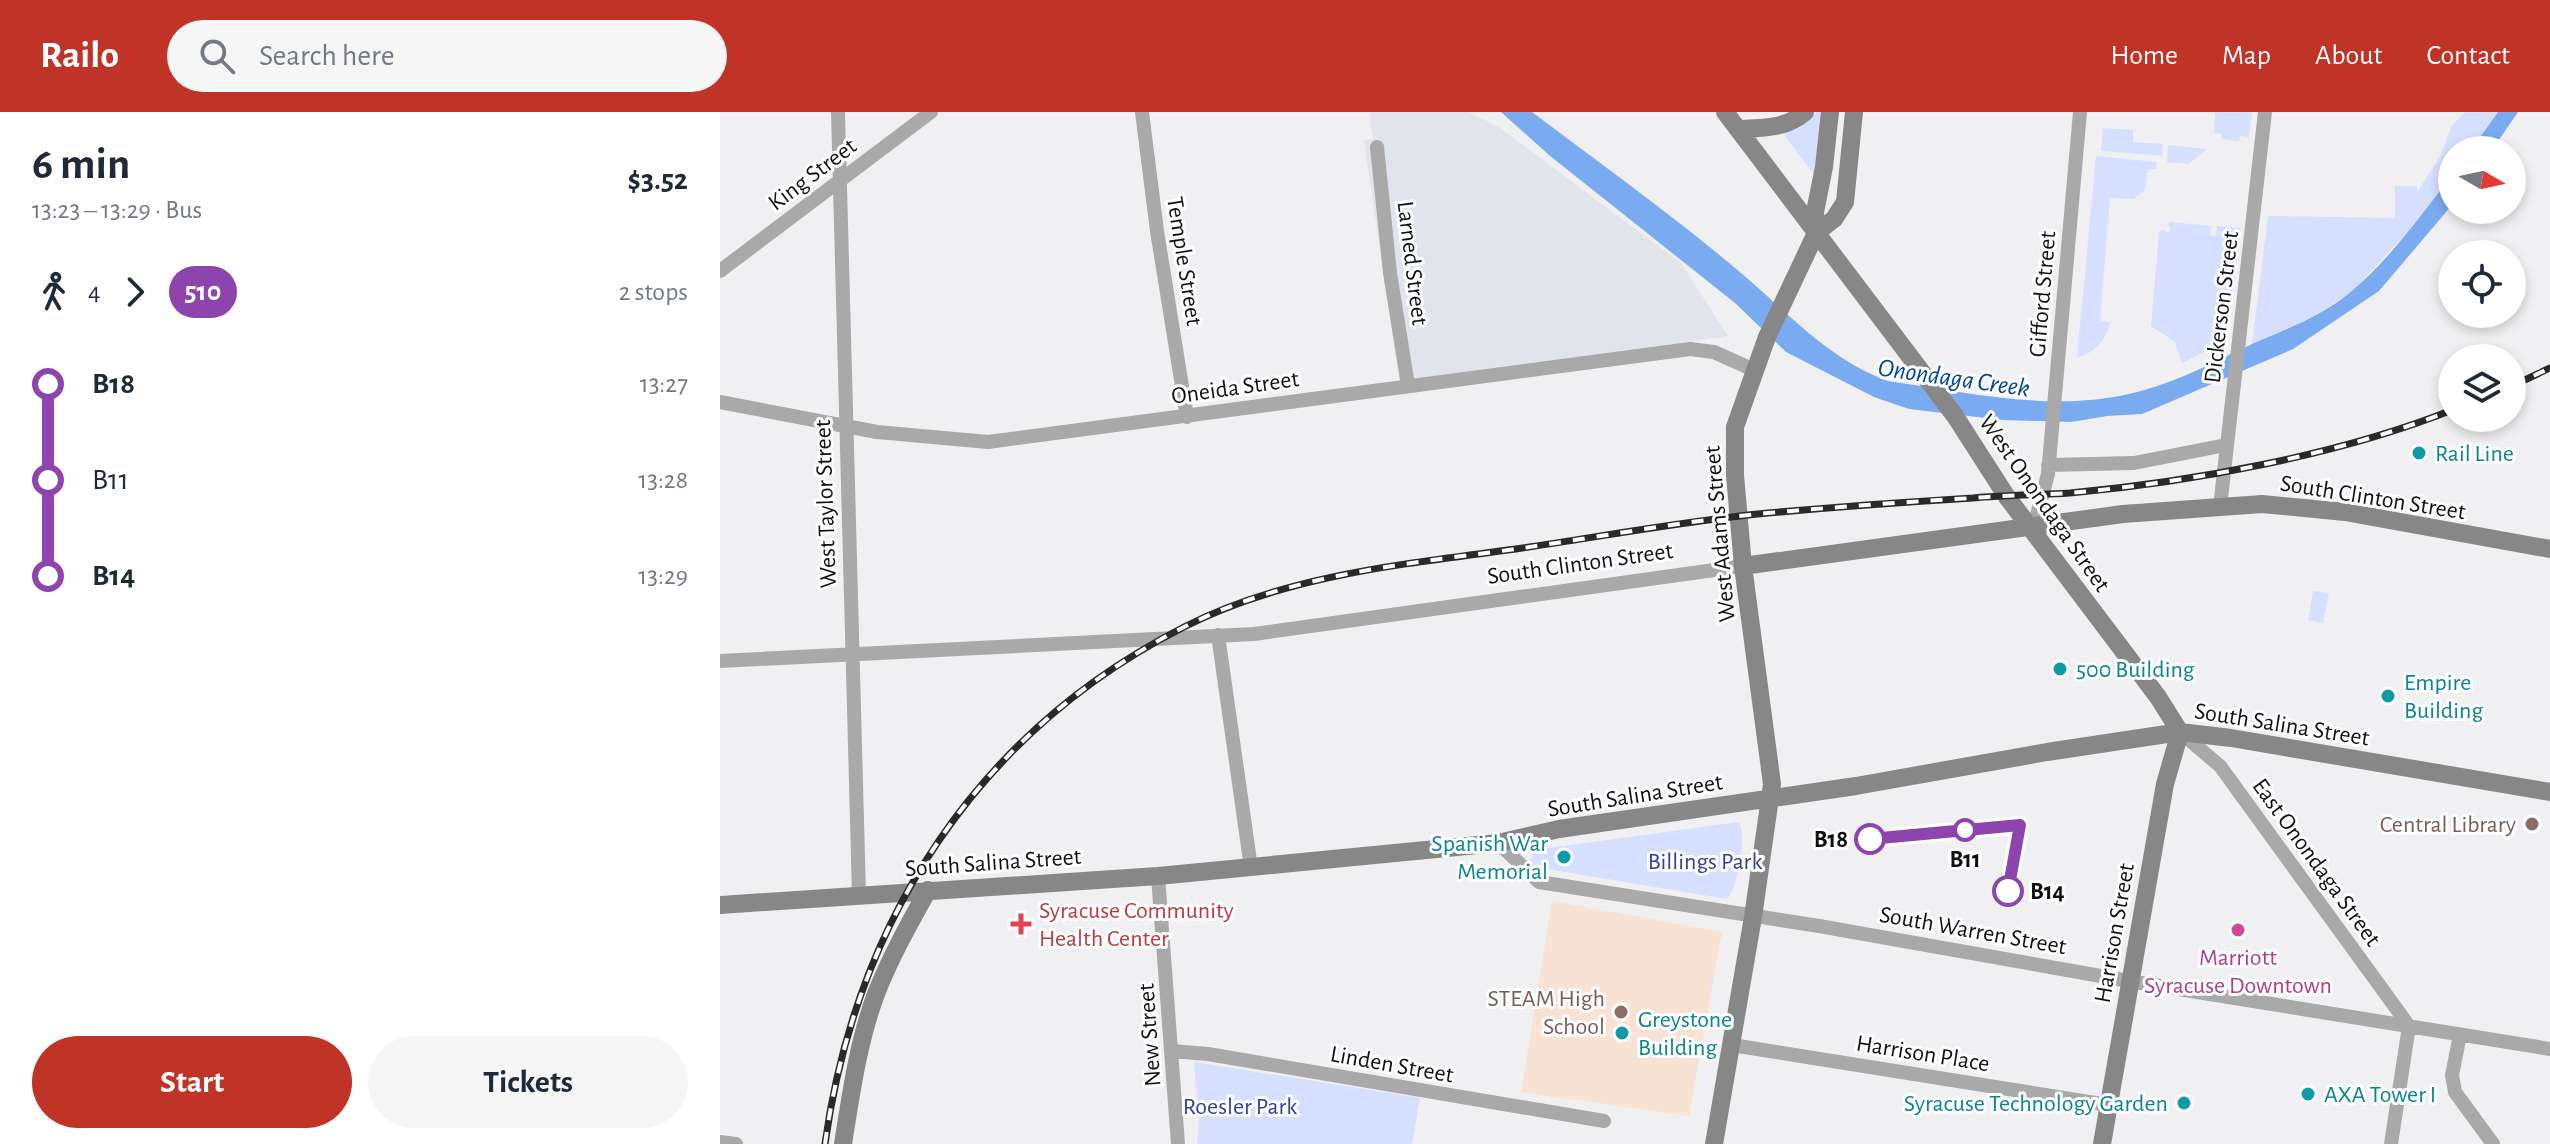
<!DOCTYPE html>
<meta charset="utf-8">
<style>
body{margin:0;font-family:"Alegreya Sans",sans-serif;background:#f6f6f7;color:#1f2937;height:100vh;display:flex;flex-direction:column;font-size:30px;white-space:nowrap}
*{box-sizing:border-box;margin:0}
p{font-size:26px;color:#747a83}
.icon{flex:none;width:44px;height:44px;fill:none;stroke:currentColor;stroke-width:2;stroke-linecap:round;stroke-linejoin:round}
.map{position:relative;flex:1;overflow:hidden}
.sheet{display:flex;flex-direction:column;background:#fff;width:720px}
.sheet>*{flex:none}
.badge{padding:0 16px;border-radius:26px;font-size:28px;line-height:52px}
.needle{width:52px;rotate:99deg}
.tools{position:absolute;left:1718px;top:24px;display:grid;gap:16px}
.tools a{display:grid;place-items:center;width:88px;height:88px;border-radius:50%;background:#fff;box-shadow:0 4px 12px #0003;font-size:40px}
.map>.badge{position:absolute;translate:-50% -50%;box-shadow:0 0 0 4px #fff}
.legs{display:flex;align-items:center;gap:12px;height:88px;padding:0 32px;font-size:26px}
.legs p{margin-inline-start:auto}
.head{display:flex;align-items:center;justify-content:space-between;height:136px;padding:0 32px}
h1{font-size:44px;font-weight:600;line-height:60px}
.cta{display:flex;gap:16px;margin-top:auto;padding:16px 32px}
.cta a{flex:1;height:92px;border-radius:48px;background:#c03327;color:#fff;font-size:32px;font-weight:600;line-height:92px;text-align:center}
.cta a+a{background:#f6f6f7;color:#1f2937}
ul{padding:0 32px;list-style:none}
li{display:flex;align-items:center;gap:28px;height:96px;font-size:30px}
li i{display:grid;place-items:center;width:12px;height:100%;margin:0 10px;background:currentColor}
li i::after{content:'';width:20px;height:20px;margin:-10px;border:6px solid;border-radius:50%;background:#fff}
li p{margin-inline-start:auto}
li:first-child i{background:linear-gradient(#0000 50%,currentColor 0)}
li:last-child i{background:linear-gradient(currentColor 50%,#0000 0)}
header{display:flex;align-items:center;gap:48px;box-sizing:border-box;height:112px;padding:0 40px;background:#c03327;color:#fff}
header strong{font-size:38px}
nav{display:flex;gap:44px;margin-inline-start:auto;font-size:28px}
.search{width:560px;height:72px;background:#f6f6f7;display:flex;align-items:center;gap:20px;box-sizing:border-box;padding:0 28px;border-radius:44px;color:#747a83;font-size:30px}
main{display:flex;flex:1;min-height:0}
.map>svg:first-child{display:block}
.built{fill:#e2e4ec}
.education{fill:#f7e2d4}
.green{fill:#d7dfff}
.water{fill:#7aaaef}
.lines{fill:none;stroke-linecap:round;stroke-linejoin:round}
.street{stroke:#aaa9a9;stroke-width:14}
.secondary{stroke:#888787;stroke-width:18}
.rail-casing{stroke:#292929;stroke-width:7}
.rail{stroke:#fdfeff;stroke-width:4;stroke-dasharray:12;stroke-linecap:butt}
.line-1-casing{stroke:#fff;stroke-width:18}
.line-1{stroke:#8e44ad;stroke-width:12}
.culture-dot{fill:#0f9aa8;stroke:#fdfeff;stroke-width:3}
.education-dot{fill:#8d6e63;stroke:#fdfeff;stroke-width:3}
.stop-1-dot{fill:#fff;stroke:#8e44ad;stroke-width:4}
.health-dot{fill:#e0444e;stroke:#fdfeff;stroke-width:3}
.hotel-dot{fill:#d1479c;stroke:#fdfeff;stroke-width:3}
.labels{text-anchor:middle;stroke-width:6;stroke-linejoin:round;paint-order:stroke}
.street-label{font-size:24px;fill:#101010;stroke:#fdfeff}
.culture-label{font-size:24px;fill:#0d838f;stroke:#fdfeff;text-anchor:start}
.education-label{font-size:24px;fill:#785e54;stroke:#fdfeff;text-anchor:end}
.stop-label{font-size:24px;font-weight:bold;fill:#101010;stroke:#fdfeff;text-anchor:end}
.park-label{font-size:24px;fill:#373e97;stroke:#fdfeff}
.health-label{font-size:24px;fill:#be3a42;stroke:#fdfeff;text-anchor:start}
.hotel-label{font-size:24px;fill:#b23c85;stroke:#fdfeff}
.water-label{font-size:26px;font-style:italic;fill:#004493;stroke:#fdfeff}
</style>
<header>
<strong>Railo</strong>
<div class="search"><svg class="icon" aria-label="search" viewBox="0 0 24 24"><circle cx="10" cy="10" r="6"/><path d="M15 15l6 6"/></svg>Search here</div>
<nav><a>Home</a><a>Map</a><a>About</a><a>Contact</a></nav>
</header>
<main>
<section class="sheet">
<div class="head"><div><h1>6 min</h1><p>13:23 – 13:29 · Bus</p></div><b>$3.52</b></div>
<div class="legs"><svg class="icon" aria-label="walk" viewBox="0 0 24 24"><circle cx="13" cy="4" r="2"/><path d="M13 8l-2 6 4 7M11 14l-3 7M7 12l3-4h3l4 4"/></svg>4<svg class="icon" aria-label="forward" viewBox="0 0 24 24"><path d="M9 5l7 7-7 7"/></svg><b class="badge" style="background:#8e44ad;color:#fff">510</b><p>2 stops</p></div>
<ul>
<li><i style="color:#8e44ad"></i><b>B18</b><p>13:27</p></li>
<li><i style="color:#8e44ad"></i><span>B11</span><p>13:28</p></li>
<li><i style="color:#8e44ad"></i><b>B14</b><p>13:29</p></li>
</ul>
<div class="cta"><a>Start</a><a>Tickets</a></div>
</section>
<div class="map">
<svg width="1830" height="1032" viewBox="0 0 1830 1032">
<rect width="100%" height="100%" fill="#f0f0f2"/>
<path class="built" d="M649,0H749L779,15L961,151L1008,224L680,274L644,29L653,27Z"/>
<path class="education" d="M832,789L1002,820L969,1004L801,980Z"/>
<path class="green" d="M1096,0H1102L1095,64L1062,20L1079,16Z
M1495,0H1532L1529,25L1520,24L1519,29L1502,27V22L1494,21Z
M1745,0H1778L1751,38H1732V64L1686,121L1633,179L1594,204L1532,232L1548,104L1675,106V74H1697V80L1720,45L1731,15Z
M1383,16L1413,18V30L1443,32L1442,44L1381,39Z
M1448,33L1487,37L1469,52L1447,50Z
M1376,44L1437,50L1436,57H1428L1425,78L1414,87L1390,86L1380,209L1390,210C1389,225 1372,244 1357,245Z
M1450,110L1491,114L1490,123L1496,124L1497,114L1521,116L1507,229L1462,251L1455,230L1431,214L1439,120L1443,117L1447,121L1451,118L1448,112Z
M1593,479L1609,481L1603,511L1588,508Z
M1019,710C1027,722 1018,778 1007,787L815,755L811,748L814,738Z
M474,950L700,986L692,1032H477L479,1012Z"/>
<path class="water" d="M781,0H812C882,53 954,104 1021,161C1068,201 1109,248 1168,269C1251,281 1338,302 1421,279C1459,269 1496,249 1532,232C1566,217 1605,203 1633,178C1671,146 1701,102 1732,64V93L1659,179L1573,237L1422,302L1387,304L1351,310L1283,308L1189,297L1154,285L1066,240L1015,191L829,43Z
M1778,0H1798L1772,38H1751Z"/>
<g class="lines">
<path class="street" d="M118,0C123,261 131,522 139,783
M422,0L437,119L467,305
M657,35L670,161L688,273
M0,159L211,0
M0,290L157,320L268,330L970,237L994,240L1034,258
M1328,353L1414,351L1506,333
M1500,395L1545,0
M1314,414L1328,362L1360,0
M498,523L531,756
M0,549L534,522L1023,454
M1460,620L1500,654L1689,914
M778,731L819,770L1099,814L1409,869L1830,937
M438,764L458,1032
M1740,923L1732,963L1735,980L1773,1032
M1012,933L1388,993
M452,939L488,942L884,1009
M0,1030L16,1032
M1671,1032L1689,914"/>
<path class="secondary" d="M1005,0L1235,304L1287,385L1438,585L1460,620
M1018,17C1041,16 1067,17 1085,0
M1096,121L1095,100L1104,55L1110,0
M1023,454L1403,402L1542,392L1625,400L1830,437
M0,793L438,764L778,731L839,717L1136,674L1327,640L1460,620L1511,626L1830,680
M123,1032C131,982 138,930 156,882C170,846 189,812 208,778
M994,1032L1033,805L1052,672L1023,454L1015,363V315L1047,225L1096,121L1114,107L1125,90L1134,0
M1382,1032L1445,672L1460,620"/>
<g class="rail-casing">
<path id="rail" d="M1792,274L1830,256
M105,1032C136,807 259,619 464,515C566,463 684,452 796,437C879,425 963,409 1048,401C1116,395 1184,390 1253,386C1285,383 1318,383 1350,381C1471,370 1619,343 1732,298"/>
</g>
<use href="#rail" class="rail"/>
</g>
<g class="lines">
<g class="line-1-casing">
<path id="line-1" d="M1150,727L1300,713L1288,779"/>
</g>
<use href="#line-1" class="line-1"/>
</g>
<g class="culture-dot">
<circle cx="1699" cy="341" r="8"/>
<circle cx="1340" cy="557" r="8"/>
<circle cx="1668" cy="584" r="8"/>
<circle cx="844" cy="745" r="8"/>
<circle cx="902" cy="921" r="8"/>
<circle cx="1588" cy="982" r="8"/>
<circle cx="1464" cy="991" r="8"/>
</g>
<g class="education-dot">
<circle cx="1812" cy="712" r="8"/>
<circle cx="901" cy="900" r="8"/>
</g>
<g class="stop-1-dot">
<circle cx="1245" cy="718" r="10"/>
<circle cx="1150" cy="727" r="14"/>
<circle cx="1288" cy="779" r="14"/>
</g>
<path class="health-dot" d="M297 800h8v8h8v8h-8v8h-8v-8h-8v-8h8z"/>
<circle class="hotel-dot" cx="1518" cy="818" r="8"/>
<g class="labels">
<g class="street-label">
<text transform="translate(92 62) rotate(-37)" y="8">King Street</text>
<text transform="translate(465 149) rotate(81)" y="8">Temple Street</text>
<text transform="translate(693 151) rotate(83)" y="8">Larned Street</text>
<text transform="translate(1322 182) rotate(-85)" y="8">Gifford Street</text>
<text transform="translate(1501 195) rotate(-83)" y="8">Dickerson Street</text>
<text transform="translate(515 275) rotate(-8)" y="8">Oneida Street</text>
<text transform="translate(1653 385) rotate(9)" y="8">South Clinton Street</text>
<text transform="translate(1325 391) rotate(55)" y="8">West Onondaga Street</text>
<text transform="translate(105 392) rotate(-92)" y="8">West Taylor Street</text>
<text transform="translate(999 422) rotate(-95)" y="8">West Adams Street</text>
<text transform="translate(860 451) rotate(-8)" y="8">South Clinton Street</text>
<text transform="translate(1562 612) rotate(9)" y="8">South Salina Street</text>
<text transform="translate(915 683) rotate(-9)" y="8">South Salina Street</text>
<text transform="translate(273 750) rotate(-4)" y="8">South Salina Street</text>
<text transform="translate(1597 750) rotate(54)" y="8">East Onondaga Street</text>
<text transform="translate(1253 818) rotate(10)" y="8">South Warren Street</text>
<text transform="translate(1394 821) rotate(-80)" y="8">Harrison Street</text>
<text transform="translate(429 923) rotate(-94)" y="8">New Street</text>
<text transform="translate(1203 941) rotate(9)" y="8">Harrison Place</text>
<text transform="translate(672 952) rotate(10)" y="8">Linden Street</text>
</g>
<g class="culture-label">
<text x="1715" y="349">Rail Line</text>
<text x="1356" y="565">500 Building</text>
<text x="1684" y="578">Empire<tspan x="1684" dy="28">Building</tspan></text>
<text x="828" y="739" text-anchor="end">Spanish War<tspan x="828" dy="28">Memorial</tspan></text>
<text x="918" y="915">Greystone<tspan x="918" dy="28">Building</tspan></text>
<text x="1604" y="990">AXA Tower I</text>
<text x="1448" y="999" text-anchor="end">Syracuse Technology Garden</text>
</g>
<g class="education-label">
<text x="1796" y="720">Central Library</text>
<text x="885" y="894">STEAM High<tspan x="885" dy="28">School</tspan></text>
</g>
<g class="stop-label">
<text x="1128" y="735">B18</text>
<text x="1245" y="755" text-anchor="middle">B11</text>
<text x="1310" y="787" text-anchor="start">B14</text>
</g>
<g class="park-label">
<text x="985" y="757">Billings Park</text>
<text x="520" y="1002">Roesler Park</text>
</g>
<g class="health-label">
<text x="319" y="806">Syracuse Community<tspan x="319" dy="28">Health Center</tspan></text>
</g>
<g class="hotel-label">
<text x="1518" y="853">Marriott<tspan x="1518" dy="28">Syracuse Downtown</tspan></text>
</g>
<g class="water-label">
<text transform="translate(1234 265) rotate(8)" y="9">Onondaga Creek</text>
</g>
</g>
</svg>
<div class="tools">
<a><svg class="needle" viewBox="-14 -14 28 28"><path d="M0-13l5 13h-10z" fill="#e53935"/><path d="M0 13l5-13h-10z" fill="#747a83"/></svg></a>
<a><svg class="icon" aria-label="locate" viewBox="0 0 24 24"><circle cx="12" cy="12" r="6"/><path d="M12 2v4M12 18v4M2 12h4M18 12h4"/></svg></a>
<a><svg class="icon" aria-label="layers" viewBox="0 0 24 24"><path d="M12 4l9 5-9 5-9-5zM3 14l9 5 9-5"/></svg></a>
</div>
</div>
</main>
